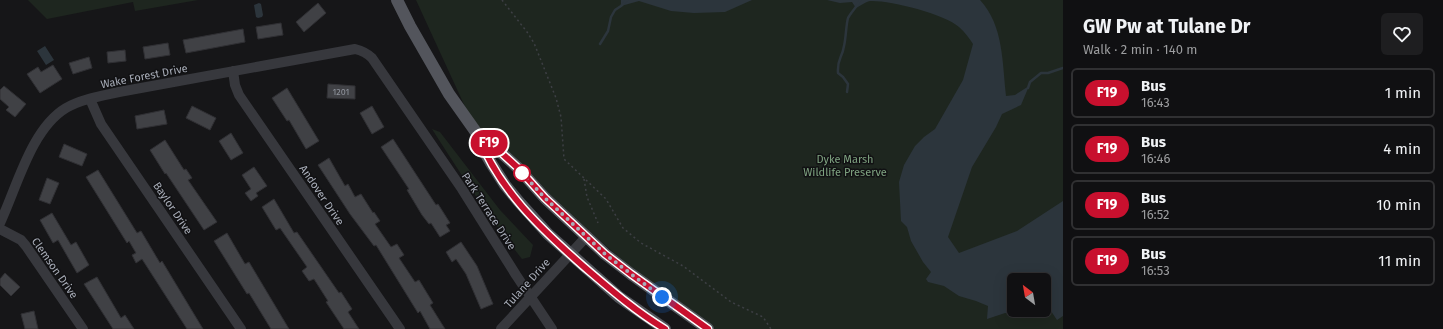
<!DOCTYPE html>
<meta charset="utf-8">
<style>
body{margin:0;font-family:"Fira Sans",sans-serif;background:#1e1e20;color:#f1f3f6;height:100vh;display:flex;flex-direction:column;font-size:15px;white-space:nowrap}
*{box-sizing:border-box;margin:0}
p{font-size:13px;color:#9c9d9f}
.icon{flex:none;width:22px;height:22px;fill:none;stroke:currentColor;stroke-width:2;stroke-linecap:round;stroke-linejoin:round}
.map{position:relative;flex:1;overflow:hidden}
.side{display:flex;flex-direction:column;background:#101012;width:380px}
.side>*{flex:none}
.badge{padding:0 8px;border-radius:13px;font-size:14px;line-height:26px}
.needle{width:26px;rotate:329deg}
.controls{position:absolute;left:1007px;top:273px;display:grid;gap:8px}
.controls a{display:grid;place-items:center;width:44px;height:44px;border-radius:6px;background:#101012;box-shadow:0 4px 16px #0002,0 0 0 1px #303032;font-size:20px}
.you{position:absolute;width:20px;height:20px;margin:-10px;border:3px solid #fff;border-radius:50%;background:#1a73e8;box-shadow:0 0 0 6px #1a73e833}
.map>.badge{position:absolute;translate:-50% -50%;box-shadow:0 0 0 2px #fff}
.round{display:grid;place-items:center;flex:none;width:42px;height:42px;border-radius:6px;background:#1e1e20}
.head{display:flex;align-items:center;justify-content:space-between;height:68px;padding:0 20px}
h1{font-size:19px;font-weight:700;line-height:30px}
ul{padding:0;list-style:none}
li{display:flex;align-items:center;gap:12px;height:50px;margin:0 8px 6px;padding:0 12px;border:2px solid #303032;border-radius:6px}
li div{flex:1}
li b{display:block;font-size:15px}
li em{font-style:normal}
li .badge{min-width:44px;font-weight:700;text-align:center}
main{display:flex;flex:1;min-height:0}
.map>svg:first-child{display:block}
.green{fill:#1e261f;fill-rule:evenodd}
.water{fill:#2c353c;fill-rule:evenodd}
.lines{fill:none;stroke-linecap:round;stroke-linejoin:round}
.stream{stroke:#2c353c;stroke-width:2.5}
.building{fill:#404145;stroke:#303034}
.path{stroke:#3d3f44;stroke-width:1.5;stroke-dasharray:2 3;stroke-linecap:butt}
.minor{stroke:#37383d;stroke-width:10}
.major{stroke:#53555c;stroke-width:12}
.line-casing{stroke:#fff;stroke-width:9}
.line{stroke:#c8102e;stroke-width:6}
.walk{stroke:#a8adb8;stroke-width:4;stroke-dasharray:0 7.2}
.stop-dot{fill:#fff;stroke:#c8102e;stroke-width:2}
.labels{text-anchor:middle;stroke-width:3;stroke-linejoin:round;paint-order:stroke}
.number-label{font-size:9px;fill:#8e929b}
.street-label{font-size:11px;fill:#a8adb8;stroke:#111113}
.park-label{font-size:11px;fill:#7fa381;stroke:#111113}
</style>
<main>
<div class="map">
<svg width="1063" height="329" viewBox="0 0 1063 329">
<rect width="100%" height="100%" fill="#161618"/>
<path class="green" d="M28,0H198L135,11L133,2L47,19Z
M416,0H1063V329H706L673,304L478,135ZM1014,280H1044V310H1014Z
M432,129L440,132L500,210L533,245L530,257L522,259C489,218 460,173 432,129Z"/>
<path class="water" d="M621,0H752L725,12L694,13L671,11L639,1L621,6Z
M827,0H980C1004,26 1002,63 1006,96L1015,95L1029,86L1021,105L1002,114L996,127L972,167L948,237L959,253L1017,231L1063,201V316L1057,320L1051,311L1034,313L1025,316L1005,313L987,319L988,306L976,301L959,296L944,286L928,282L926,279L931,272L923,262L911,241L907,227L901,221L899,182L904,165L915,146L924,137L935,129L963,80L973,44C969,38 965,32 959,27C945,14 889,0 870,1C865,2 860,6 856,8L852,2L840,3ZM1014,280H1044V310H1014Z
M259,3L261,4L263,15L262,17L258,18L256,17L254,5Z
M45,46L54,60L46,65L37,51Z"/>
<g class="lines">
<path class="stream" d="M600,44L608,31L611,17L615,10L621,6L627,0
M1028,88L1030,82L1041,73H1048L1063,68
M847,92L848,84L843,77L838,73C837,58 842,59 844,46C846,38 846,25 848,18C851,12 857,7 860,0"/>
</g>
<path class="building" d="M318,3L326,13L304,32L296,22Z
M281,23L283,35L258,39L256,27Z
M243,29L245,42L186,53L183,40Z
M168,43L170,55L145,59L143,47Z
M125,50L126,61L108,63L107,52Z
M89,57L92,68L73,74L69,63Z
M53,65L62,79L40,93L27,74L38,67L41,72Z
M328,84L355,86V99L327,98Z
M4,86L26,104L15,117L6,110L9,107L0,99V90Z
M287,88L319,141L306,149L289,120L287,121L272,98Z
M192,106L216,118L210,130L186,118Z
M372,106L384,127L372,134L360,113Z
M164,110L167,124L137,129L135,116Z
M231,133L243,153L231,160L219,141Z
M393,139L436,205L438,204L450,223L446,225L450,231L440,237L431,223L429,224L422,215L407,190L409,189L381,147Z
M165,140L184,170L186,169L192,178L188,180L217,222L204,230L166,173L165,174L150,150Z
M64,144L87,154L82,166L59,157Z
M329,158L345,186L348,184L355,197L361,194L373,213L374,212L380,221L375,224L391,247L397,244L404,255L399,258L415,282L419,280L433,303L430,305L445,329H430L420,311L418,313L376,245L374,246L350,214L318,165Z
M254,167L267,186L256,193L258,196L251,201L245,193L251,189L242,175Z
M98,170L137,233L141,231L160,263L162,261L203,329H187L142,259L136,263L132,255L136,253L129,241L127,243L86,177Z
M47,178L59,183L50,204L39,200Z
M274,199L294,233L297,232L339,293L341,292L352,309L348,312L359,329H344L326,302L328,301L314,279L309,281L302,271L307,267L280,228L276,230L262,207Z
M52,213L71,245L76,242L89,265L77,273L58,240L53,243L40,220Z
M227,233L245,264L249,262L289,329H271L249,293L247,294L214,241Z
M461,242L477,266L493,304L481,309L466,274L456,259L452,262L446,252Z
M5,273L20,287L11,296L0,285V279Z
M97,277L121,318L125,315L134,329H113L84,284Z
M34,311L38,329H25L21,314Z"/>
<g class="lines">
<path class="path" d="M502,0L527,32L534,43L556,98L561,117L564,159L606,199L623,228L641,243L683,266L731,302L763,317L771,329
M584,179L587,197L598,223"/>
<path class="minor" d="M233,71L235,85L239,95L400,329
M90,99L101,124L241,329
M0,223C17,187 31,129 66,108C82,99 101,96 119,92L355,49C363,51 367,53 372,58L462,189L516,275L552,329
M0,229L21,240L26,246L83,329
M501,329L587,236"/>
<path class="major" d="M397,0L410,26L449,94L478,135L483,149L491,163L505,185L519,202L548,234L619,297L665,329
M478,135L496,148L518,168L545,198L605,254L631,274L708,329"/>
</g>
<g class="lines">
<g class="line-casing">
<path id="line" d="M665,329C635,311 610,289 583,266C541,229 498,189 478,135L496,148L518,168L545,198L605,254L631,274L708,329"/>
</g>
<use href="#line" class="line"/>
<path class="walk" d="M522,173L545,198L605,254L631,274L662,297"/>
</g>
<circle class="stop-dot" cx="522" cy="173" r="8"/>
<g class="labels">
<g class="number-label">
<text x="341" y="95">1201</text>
</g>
<g class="street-label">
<text transform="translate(144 76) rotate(-11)" y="4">Wake Forest Drive</text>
<text transform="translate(322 195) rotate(56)" y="4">Andover Drive</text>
<text transform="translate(173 208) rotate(56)" y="4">Baylor Drive</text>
<text transform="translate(489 211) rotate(57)" y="4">Park Terrace Drive</text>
<text transform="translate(55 268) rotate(55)" y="4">Clemson Drive</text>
<text transform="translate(527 283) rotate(-48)" y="4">Tulane Drive</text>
</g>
<g class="park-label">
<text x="845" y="163">Dyke Marsh<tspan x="845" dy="13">Wildlife Preserve</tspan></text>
</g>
</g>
</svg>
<div class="controls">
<a><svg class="needle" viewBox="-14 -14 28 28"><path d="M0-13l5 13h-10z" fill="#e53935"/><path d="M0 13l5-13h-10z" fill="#9c9d9f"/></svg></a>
</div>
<div class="you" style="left:662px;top:297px"></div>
<b class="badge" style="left:489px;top:143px;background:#c8102e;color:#fff">F19</b>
</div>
<section class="side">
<div class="head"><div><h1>GW Pw at Tulane Dr</h1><p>Walk · 2 min · 140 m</p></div><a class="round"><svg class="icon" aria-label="heart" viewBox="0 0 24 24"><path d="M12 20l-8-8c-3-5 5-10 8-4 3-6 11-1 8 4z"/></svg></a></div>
<ul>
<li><span class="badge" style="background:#c8102e;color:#fff">F19</span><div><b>Bus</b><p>16:43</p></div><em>1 min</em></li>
<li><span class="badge" style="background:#c8102e;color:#fff">F19</span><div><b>Bus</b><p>16:46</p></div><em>4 min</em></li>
<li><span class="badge" style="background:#c8102e;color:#fff">F19</span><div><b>Bus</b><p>16:52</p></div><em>10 min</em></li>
<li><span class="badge" style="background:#c8102e;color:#fff">F19</span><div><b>Bus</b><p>16:53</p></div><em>11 min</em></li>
</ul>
</section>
</main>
